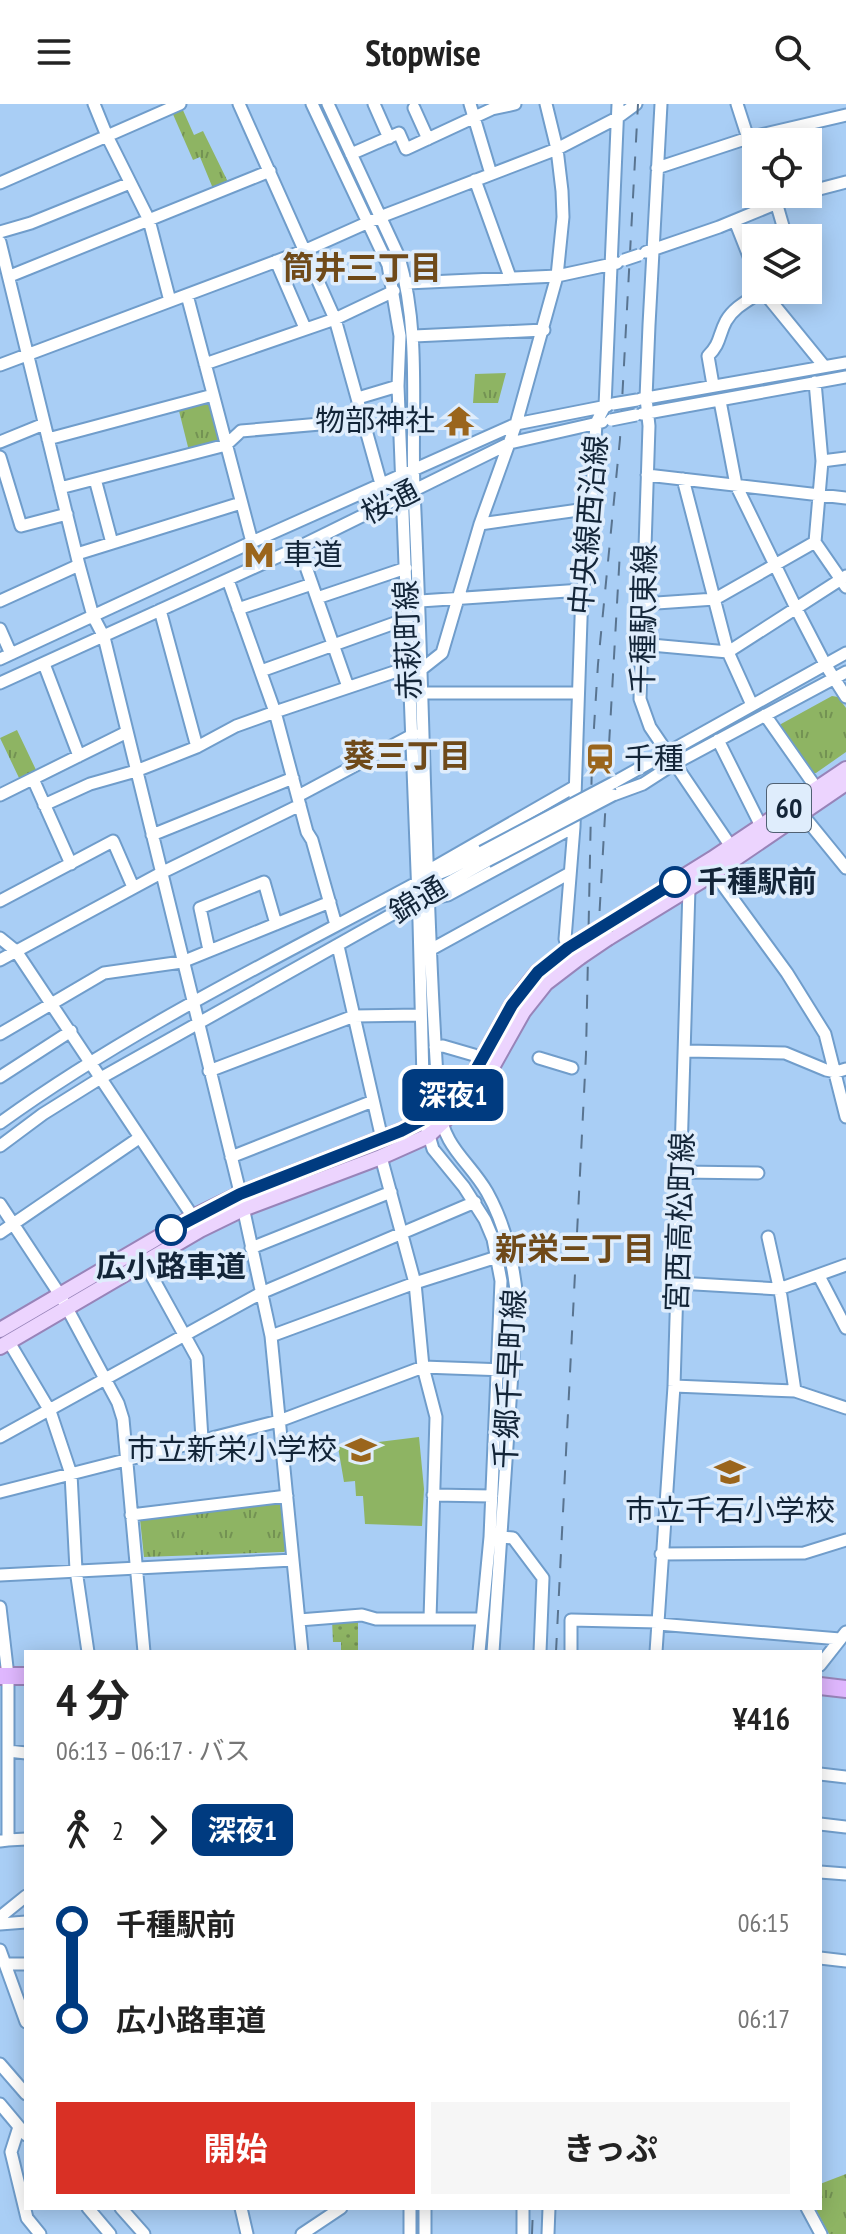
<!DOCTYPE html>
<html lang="ja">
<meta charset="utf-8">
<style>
body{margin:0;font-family:"PT Sans Narrow","Noto Sans JP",sans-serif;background:#f6f6f6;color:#222;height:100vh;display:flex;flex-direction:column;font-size:30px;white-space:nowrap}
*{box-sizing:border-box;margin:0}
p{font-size:26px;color:#767676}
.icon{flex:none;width:44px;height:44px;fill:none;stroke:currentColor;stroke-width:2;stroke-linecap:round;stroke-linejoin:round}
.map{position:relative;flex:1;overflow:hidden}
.drawer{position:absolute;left:24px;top:1546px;width:798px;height:560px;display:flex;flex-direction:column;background:#fff;border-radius:0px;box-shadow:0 4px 20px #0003}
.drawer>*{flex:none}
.badge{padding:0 16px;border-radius:12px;font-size:28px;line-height:52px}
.buttons{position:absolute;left:742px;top:24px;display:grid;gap:16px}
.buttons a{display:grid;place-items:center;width:80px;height:80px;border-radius:0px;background:#fff;box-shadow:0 4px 20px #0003;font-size:40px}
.map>.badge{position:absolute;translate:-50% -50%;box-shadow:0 0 0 4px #fff}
.legs{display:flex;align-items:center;gap:12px;height:88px;padding:0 32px;font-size:26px}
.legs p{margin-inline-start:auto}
.summary{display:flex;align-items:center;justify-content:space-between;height:136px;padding:0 32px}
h1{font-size:44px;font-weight:700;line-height:60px}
.cta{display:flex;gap:16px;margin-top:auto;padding:16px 32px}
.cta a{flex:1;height:92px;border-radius:0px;background:#d93025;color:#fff;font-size:32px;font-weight:700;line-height:92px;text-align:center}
.cta a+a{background:#f6f6f6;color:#222}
ul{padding:0 32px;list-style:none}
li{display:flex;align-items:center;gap:28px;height:96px;font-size:30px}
li i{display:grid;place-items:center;width:12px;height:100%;margin:0 10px;background:currentColor}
li i::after{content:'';width:20px;height:20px;margin:-10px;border:6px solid;border-radius:50%;background:#fff}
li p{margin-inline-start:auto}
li:first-child i{background:linear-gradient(#0000 50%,currentColor 0)}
li:last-child i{background:linear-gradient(currentColor 50%,#0000 0)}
header{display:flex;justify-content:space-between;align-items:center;height:104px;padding:0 32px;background:#fff;font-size:36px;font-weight:700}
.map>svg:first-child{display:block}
.grass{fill:url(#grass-dots)}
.park{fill:url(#park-tufts)}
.pitch{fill:#8eb463}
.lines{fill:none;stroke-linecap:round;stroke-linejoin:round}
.minor-casing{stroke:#709dcb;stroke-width:15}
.major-casing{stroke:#9884b9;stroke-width:18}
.highway-casing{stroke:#9884b9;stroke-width:20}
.minor{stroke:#fff;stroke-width:11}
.major{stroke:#ecd4fe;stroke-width:14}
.highway{stroke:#dfb7fe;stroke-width:16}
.rail{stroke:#597490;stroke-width:2;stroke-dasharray:14 14;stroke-linecap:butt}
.minor-bridge-casing{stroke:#709dcb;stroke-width:15;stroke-linecap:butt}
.major-bridge-casing{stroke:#9884b9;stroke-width:18;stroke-linecap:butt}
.minor-bridge{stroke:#fff;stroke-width:11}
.major-bridge{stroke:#ecd4fe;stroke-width:14}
.line-1-casing{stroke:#fff;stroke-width:18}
.line-1{stroke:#003b80;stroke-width:12}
.stop-1-dot{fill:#fff;stroke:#003b80;stroke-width:4}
.labels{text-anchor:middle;stroke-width:7;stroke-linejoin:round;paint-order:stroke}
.shield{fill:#dfedfc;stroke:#506173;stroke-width:2}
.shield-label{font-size:28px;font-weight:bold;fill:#132538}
.poi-label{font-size:30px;fill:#132538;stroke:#dfedfc;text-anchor:end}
.street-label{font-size:30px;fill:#132538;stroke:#dfedfc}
.stop-label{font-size:30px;font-weight:bold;fill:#132538;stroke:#dfedfc;text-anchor:start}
.neighbourhood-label{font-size:32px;font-weight:bold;fill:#6f4a1a;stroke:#dfedfc}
</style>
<header><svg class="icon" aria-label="menu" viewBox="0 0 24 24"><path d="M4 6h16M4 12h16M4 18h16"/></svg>Stopwise<svg class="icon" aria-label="search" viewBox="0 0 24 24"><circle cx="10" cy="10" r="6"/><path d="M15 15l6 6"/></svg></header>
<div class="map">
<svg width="846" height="2130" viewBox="0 0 846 2130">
<defs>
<pattern id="grass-dots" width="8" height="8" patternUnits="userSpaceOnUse" patternTransform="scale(2)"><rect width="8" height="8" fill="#8eb463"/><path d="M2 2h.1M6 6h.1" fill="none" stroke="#739253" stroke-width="1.8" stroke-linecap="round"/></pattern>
<pattern id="park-tufts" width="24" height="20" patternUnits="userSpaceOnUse" patternTransform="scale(2)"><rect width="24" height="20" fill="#8eb463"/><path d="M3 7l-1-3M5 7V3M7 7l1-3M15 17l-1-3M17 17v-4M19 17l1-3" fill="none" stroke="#739253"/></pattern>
</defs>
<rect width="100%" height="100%" fill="#a9cef5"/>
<path class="grass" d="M358,1513V1548H341V1538H333L332,1516Z"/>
<path class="park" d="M182,4L194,31L203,27L229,80L214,87L200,53L193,56L172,8Z
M506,269L498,299H473L475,270Z
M210,295L222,339L189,347L178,303Z
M832,592L838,593L846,604V648L816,669H810L780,624L781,620Z
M17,626L37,668L20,676L0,634Z
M280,1397L287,1446L284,1448L144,1453L140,1415Z
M846,2070V2130H829L815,2104H820V2080Z"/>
<path class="pitch" d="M419,1333L424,1385L422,1422L365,1420L363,1392H356L355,1377L344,1378L338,1343Z"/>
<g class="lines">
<g class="minor-casing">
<path id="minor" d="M94,0L107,32L149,116L170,197
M239,0L335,215L381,380
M312,0L388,161L400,232L398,282L419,818L424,1015L433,1045L464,1083L485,1116L493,1135L501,1177L490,1433L479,1548
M328,0L399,153C421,229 411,308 414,387C424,592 425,798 439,1003C443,1043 469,1057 487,1088C506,1122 513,1157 517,1195L493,1548
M374,0L389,34
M470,0L491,70
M661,0L649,221L646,294L649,322L640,595L650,623L734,747
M737,0L756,59
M414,4L428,35
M351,50L399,29L406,45L492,5L515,0
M657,64L748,34L846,11
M475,76L510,173
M0,79L180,0
M808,88L846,78
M776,98L785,129L783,134
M735,117L756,170
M0,128L31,119L130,79
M0,138L79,461L93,512L104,533L238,1080L271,1232L302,1548
M646,148L719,123L799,90
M276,157L305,224
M10,172L270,67
M407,179L557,172L617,159
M762,186L824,262
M187,191L252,438
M414,232L544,226
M205,260L335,215L394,187
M0,261L306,146L380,113L557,45L617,14L636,0
M815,278L822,357L815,438L846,483
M713,281L708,252C721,239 718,232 726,217C734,203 749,196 762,187
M358,294L398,282
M641,295L846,259
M720,297L736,381L797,506L825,560L846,593
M642,310L846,273
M48,335L213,291
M0,338L44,320
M0,353L21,422L67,410
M822,357L846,354
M647,371L846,394
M95,375L112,439
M683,375L728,548L752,601
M60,384L226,341L241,327L343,318L361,312
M480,420L593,404
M299,443L348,583
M77,450L241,399
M228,476L275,608L307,728L312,736L336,821
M317,494L406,464
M0,497L79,461
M420,497L582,486
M642,500L715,495L815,438
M238,505L312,480
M160,506L197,643
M0,525L11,550
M640,540L728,548L846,472
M0,555L252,438L516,320L607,302
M44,560L79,652
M423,564L442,549L480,420L516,320L557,172L563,113L562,87L557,45L546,0
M261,567L406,515
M0,579L299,443L510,339L602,318
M423,589H578
M765,611L817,685
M718,636L761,722
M33,675L71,760
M613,679L846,549
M0,691L127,628
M613,691L643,680L674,660L846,568
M298,692L414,630
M44,701L90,680L136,667L197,643L236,622L275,608L409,563
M802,710L846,764
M152,731L293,674
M426,768L574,683
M714,769L787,869L825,930L846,1013
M424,796L448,791L574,723
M0,797L113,737L133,783
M0,834L16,847L193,1113
M338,842L382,1035
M568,844L565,835L574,723L582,486L587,470L596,319L605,302L618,0
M209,846L200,804L264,778L276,820
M430,846L568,770
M0,856L161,769L300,701
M0,930L104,869L182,858L330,798
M435,943L443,942L474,951
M686,947L785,949L826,966L836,968L846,965
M539,954L572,964
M209,967L354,912L420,911
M0,973L71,927
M0,1019C130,925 277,854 418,778L448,766L482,748
M0,1042L43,1010L99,975L487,757
M231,1053L373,997
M381,1053L415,1179L423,1263L436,1313L430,1515
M681,1068L758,1069
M0,1100L60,1191L118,1299L123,1315L144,1548
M0,1129L139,1034
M768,1133L781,1192L795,1287
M251,1144L391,1088
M144,1158L197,1254L202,1335
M819,1172L846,1224
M678,1179L779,1185L846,1161
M271,1232L415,1179L497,1153
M9,1238L50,1307L71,1370L76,1466L88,1548
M674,1282L795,1287L846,1304
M0,1333L261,1189L475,1098
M0,1388L279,1317L423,1263L505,1266
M433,1391L492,1392
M131,1411L287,1392
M501,1433L513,1434L543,1474L540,1548
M661,1450L804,1449L846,1436
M0,1471L293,1456
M0,1503L8,1572V1736L0,1737
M299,1516L362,1511L376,1515H481
M658,1520L840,1535
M571,1548V1516L658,1518
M656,1548L674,1282L689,784
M820,1561L846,1528
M8,1647L26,1649
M820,1670L846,1673
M820,1720L846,1723
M8,1736L26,1735
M820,1768L846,1770
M0,1813L26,1792
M0,1820L26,1818
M0,1846L26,1918
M820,1854L846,1857
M5,1860H26
M0,1960L26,1990
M0,2000L26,2031
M19,2023L11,2048L27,2114L40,2130
M88,2104L110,2130
M121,2104L144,2130
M241,2104L247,2130
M425,2104V2130
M807,2104L821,2130
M302,2130L341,2104
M410,2130V2104
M523,2130V2104
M548,2130L549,2104"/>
</g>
<g class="major-casing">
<path id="major" d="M609,819L712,755L846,665
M608,834L714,769L846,679
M0,1226L193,1113L240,1090L401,1027L424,1015L472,973L512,901L525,884L538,868L581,836
M0,1243L200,1126L243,1105L381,1053L428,1032L482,981L523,908L546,879L580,853"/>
</g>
<g class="highway-casing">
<path id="highway" d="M0,1572H26
M820,1582L846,1585"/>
</g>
<use href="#minor" class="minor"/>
<use href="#major" class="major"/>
<use href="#highway" class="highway"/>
<path class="rail" d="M598,835L620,447
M556,1548L586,950L592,655L598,560L620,335L638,0
M532,2130L533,2104"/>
<g class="minor-bridge-casing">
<path id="minor-bridge" d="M624,156L639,151
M613,300L637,296
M611,316L636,311
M482,748L613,679
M487,757L613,691"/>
</g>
<g class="major-bridge-casing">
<path id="major-bridge" d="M581,836L609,819
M580,853L608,834"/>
</g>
<use href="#minor-bridge" class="minor-bridge"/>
<use href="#major-bridge" class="major-bridge"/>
</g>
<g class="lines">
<g class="line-1-casing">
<path id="line-1" d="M171,1126L240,1090L401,1027L424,1015L472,973L512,901L538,868L568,844L675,778"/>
</g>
<use href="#line-1" class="line-1"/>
</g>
<defs>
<g id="temple-bare" transform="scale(2.4)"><path d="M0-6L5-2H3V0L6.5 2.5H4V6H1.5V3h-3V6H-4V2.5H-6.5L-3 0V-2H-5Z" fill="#9a651c" stroke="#dfedfc" stroke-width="2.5" paint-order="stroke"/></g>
<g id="metro-bare" transform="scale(2.4)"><path d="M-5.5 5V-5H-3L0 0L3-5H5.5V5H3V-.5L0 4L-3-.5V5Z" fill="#9a651c" stroke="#dfedfc" stroke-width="2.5" paint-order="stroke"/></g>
<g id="station-bare" transform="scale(2.4)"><path d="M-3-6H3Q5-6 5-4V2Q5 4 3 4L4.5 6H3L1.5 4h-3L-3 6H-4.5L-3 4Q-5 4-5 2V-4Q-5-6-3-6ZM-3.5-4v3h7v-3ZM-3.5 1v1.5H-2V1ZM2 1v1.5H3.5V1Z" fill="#9a651c" stroke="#dfedfc" stroke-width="2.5" paint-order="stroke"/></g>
<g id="school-bare" transform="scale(2.4)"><path d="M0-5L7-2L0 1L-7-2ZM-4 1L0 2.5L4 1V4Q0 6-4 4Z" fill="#9a651c" stroke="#dfedfc" stroke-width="2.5" paint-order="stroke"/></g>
</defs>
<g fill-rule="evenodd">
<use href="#temple-bare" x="459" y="317"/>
<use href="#metro-bare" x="259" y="451"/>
<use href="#station-bare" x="600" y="655"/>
<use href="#school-bare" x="361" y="1346"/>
<use href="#school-bare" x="730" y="1368"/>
</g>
<g class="stop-1-dot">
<circle cx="675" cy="778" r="14"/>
<circle cx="171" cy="1126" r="14"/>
</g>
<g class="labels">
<rect class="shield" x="767" y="680" width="44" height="48" rx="6"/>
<g class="shield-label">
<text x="789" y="714">60</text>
</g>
<g class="poi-label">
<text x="435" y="327">物部神社</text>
<text x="283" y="461" text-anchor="start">車道</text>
<text x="624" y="665" text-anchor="start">千種</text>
<text x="337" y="1356">市立新栄小学校</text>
<text x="730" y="1417" text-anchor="middle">市立千石小学校</text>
</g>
<g class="street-label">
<text transform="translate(390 398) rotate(-27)" y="10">桜通</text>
<text transform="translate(589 421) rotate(-85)" y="10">中央線西沿線</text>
<text transform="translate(644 515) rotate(-89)" y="10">千種駅東線</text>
<text transform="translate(408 536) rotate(-92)" y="10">赤萩町線</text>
<text transform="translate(418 796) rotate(-31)" y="10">錦通</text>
<text transform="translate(680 1118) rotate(-88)" y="10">宮西高松町線</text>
<text transform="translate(510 1275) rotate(-87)" y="10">千郷千早町線</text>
</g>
<g class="stop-label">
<text x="697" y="788">千種駅前</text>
<text x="171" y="1173" text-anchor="middle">広小路車道</text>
</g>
<g class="neighbourhood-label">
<text x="362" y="175">筒井三丁目</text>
<text x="407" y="663">葵三丁目</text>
<text x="575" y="1156">新栄三丁目</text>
</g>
</g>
</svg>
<div class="buttons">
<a><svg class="icon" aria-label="locate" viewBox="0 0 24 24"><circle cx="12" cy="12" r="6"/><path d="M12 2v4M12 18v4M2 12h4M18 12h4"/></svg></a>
<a><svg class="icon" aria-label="layers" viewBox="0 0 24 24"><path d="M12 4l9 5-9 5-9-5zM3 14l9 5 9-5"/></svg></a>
</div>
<b class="badge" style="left:453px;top:991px;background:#003b80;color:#fff">深夜1</b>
<section class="drawer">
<div class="summary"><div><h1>4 分</h1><p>06:13 – 06:17 · バス</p></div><b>¥416</b></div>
<div class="legs"><svg class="icon" aria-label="walk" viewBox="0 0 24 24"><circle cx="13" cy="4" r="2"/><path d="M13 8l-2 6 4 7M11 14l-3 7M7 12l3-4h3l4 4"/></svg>2<svg class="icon" aria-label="forward" viewBox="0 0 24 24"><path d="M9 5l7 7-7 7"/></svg><b class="badge" style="background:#003b80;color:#fff">深夜1</b></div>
<ul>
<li><i style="color:#003b80"></i><b>千種駅前</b><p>06:15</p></li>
<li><i style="color:#003b80"></i><b>広小路車道</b><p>06:17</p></li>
</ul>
<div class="cta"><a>開始</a><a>きっぷ</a></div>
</section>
</div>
